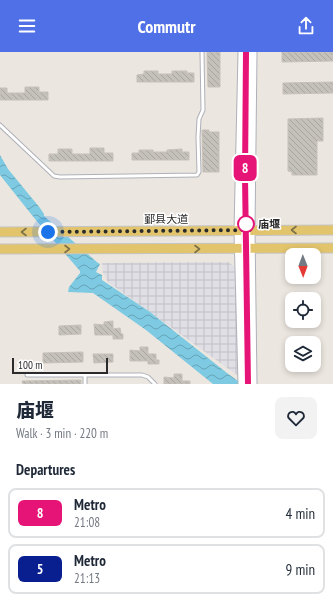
<!DOCTYPE html>
<meta charset="utf-8">
<style>
body{margin:0;font-family:"PT Sans Narrow","Noto Sans SC",sans-serif;background:#f2f2f3;color:#1f2937;height:100vh;display:flex;flex-direction:column;font-size:15px;white-space:nowrap}
*{box-sizing:border-box;margin:0}
p{font-size:13px;color:#747a83}
.icon{flex:none;width:22px;height:22px;fill:none;stroke:currentColor;stroke-width:2;stroke-linecap:round;stroke-linejoin:round}
.map{position:relative;height:332px;overflow:hidden}
.drawer{display:flex;flex-direction:column;background:#fff;flex:1}
.drawer>*{flex:none}
.badge{padding:0 8px;border-radius:6px;font-size:14px;line-height:26px}
.needle{width:26px;rotate:179deg}
.tools{position:absolute;left:285px;top:196px;display:grid;gap:8px}
.tools a{display:grid;place-items:center;width:36px;height:36px;border-radius:8px;background:#fff;box-shadow:0 2px 6px #0003;font-size:20px}
.scale{position:absolute;left:12px;bottom:10px;width:96px;box-sizing:border-box;padding-left:4px;border:2px solid #2b2b2b;border-top:0;font-size:11px;line-height:14px;white-space:nowrap;color:#2b2b2b;-webkit-text-stroke:3px #fff;paint-order:stroke}
.you{position:absolute;width:20px;height:20px;margin:-10px;border:3px solid #fff;border-radius:50%;background:#1a73e8;box-shadow:0 0 0 6px #1a73e833}
.map>.badge{position:absolute;translate:-50% -50%;box-shadow:0 0 0 2px #fff}
h2{padding:0 16px;font-size:15px;line-height:36px}
.round{display:grid;place-items:center;flex:none;width:42px;height:42px;border-radius:8px;background:#f2f2f3}
.head{display:flex;align-items:center;justify-content:space-between;height:68px;padding:0 16px}
h1{font-size:19px;font-weight:800;line-height:30px}
ul{padding:0;list-style:none}
li{display:flex;align-items:center;gap:12px;height:50px;margin:0 8px 6px;padding:0 8px;border:2px solid #e0e1e3;border-radius:8px}
li div{flex:1}
li b{display:block;font-size:15px}
li em{font-style:normal}
li .badge{min-width:44px;font-weight:700;text-align:center}
header{display:flex;justify-content:space-between;align-items:center;height:52px;padding:0 16px;background:#5070e7;color:#fff;font-size:18px;font-weight:800}
.map>svg:first-child{display:block}
.industrial{fill:url(#industrial-grid)}
.water{fill:url(#water-waves)}
.building{fill:url(#building-back-hatch);stroke:#c7c1b9}
.lines{fill:none;stroke-linecap:round;stroke-linejoin:round}
.service-casing{stroke:#afb1ba;stroke-width:5}
.tertiary-casing{stroke:#afb1ba;stroke-width:9}
.primary-casing{stroke:#c4c4c4;stroke-width:11}
.service{stroke:#fff;stroke-width:3}
.tertiary{stroke:#fff;stroke-width:7}
.primary{stroke:#e2c46d;stroke-width:9}
.oneway{stroke:#7d7049}
.line-casing{stroke:#fff;stroke-width:9}
.line{stroke:#e61477;stroke-width:6}
.walk{stroke:#2b2b2b;stroke-width:4;stroke-dasharray:0 7.2}
.stop-dot{fill:#fff;stroke:#e61477;stroke-width:2}
.labels{text-anchor:middle;stroke-width:3;stroke-linejoin:round;paint-order:stroke}
.street-label{font-size:11px;fill:#2b2b2b;stroke:#fff}
.stop-label{font-size:11px;font-weight:bold;fill:#2b2b2b;stroke:#fff;text-anchor:start}
</style>
<header><svg class="icon" aria-label="menu" viewBox="0 0 24 24"><path d="M4 6h16M4 12h16M4 18h16"/></svg>Commutr<svg class="icon" aria-label="share" viewBox="0 0 24 24"><path d="M12 15V3M7 8l5-5 5 5M5 13v7h14v-7"/></svg></header>
<div class="map">
<svg width="333" height="332" viewBox="0 0 333 332">
<defs>
<pattern id="industrial-grid" width="8" height="8" patternUnits="userSpaceOnUse"><rect width="8" height="8" fill="#e0dfe5"/><path d="M0 4h8M4 0v8" fill="none" stroke="#c0c0c5"/></pattern>
<pattern id="water-waves" width="16" height="10" patternUnits="userSpaceOnUse"><rect width="16" height="10" fill="#7dcae2"/><path d="M0 5q4-4 8 0t8 0" fill="none" stroke="#67a4b7"/></pattern>
<pattern id="building-back-hatch" width="6" height="6" patternUnits="userSpaceOnUse"><rect width="6" height="6" fill="#c4c0ba"/><path d="M-1 5l2 2M0 0l6 6M5-1l2 2" fill="none" stroke="#a9a5a0"/></pattern>
</defs>
<rect width="100%" height="100%" fill="#ebe6df"/>
<path class="industrial" d="M228,210L235,215L238,223L241,326L108,230L103,221L102,211Z"/>
<path class="water" d="M0,103L8,117L40,156L44,162V164L98,211L100,212L96,220L102,223V228L150,260L227,321L242,332H213L146,278L93,241L68,240L69,235L80,221V219L35,167L0,123Z"/>
<path class="building" d="M207,0H220V35H208Z
M282,0H333V9L282,10Z
M144,19H158V22H172V19H187V21H194V30H137V23L144,22Z
M333,30V41L283,42V31Z
M25,35H39V40H48V48H0V36H7V41H25Z
M323,66V89H317V123H292V120L288,119V67Z
M202,78H209V80H219V120H203Z
M90,96H104V101H113V109H49V102H58V97H72V102H90Z
M182,97V100H189V108H132V101H139V98H153V100H167V98Z
M113,269V277L120,276L121,282H123V287H113V283H95L94,272L104,273V270Z
M81,273V282L59,283V274Z
M140,295H148V302H156V308H159V312H148V309H130V298L140,299Z
M83,300V310L43,311V301Z
M93,302H113V310L94,311Z
M174,322H182V329H190V332H164V325L174,326Z
M81,328V332H23L22,329Z"/>
<g class="lines">
<g class="service-casing">
<path id="service" d="M0,73L54,124L60,125L197,123L199,120L198,85L199,67L203,58L202,0
M27,323H142L148,325L155,332
M85,323V332"/>
</g>
<g class="tertiary-casing">
<path id="tertiary" d="M242,0L238,179L242,332
M253,0L251,178L253,332"/>
</g>
<g class="primary-casing">
<path id="primary" d="M0,180L333,178
M0,197L333,196"/>
</g>
<use href="#service" class="service"/>
<use href="#tertiary" class="tertiary"/>
<use href="#primary" class="primary"/>
</g>
<defs><path id="oneway-chevron" d="M-2-3.5L2.5 0L-2 3.5" fill="none" stroke-width="1.6" stroke-linecap="round" stroke-linejoin="round"/></defs>
<g class="oneway">
<use href="#oneway-chevron" transform="translate(294 178) rotate(180)"/>
<use href="#oneway-chevron" transform="translate(24 180) rotate(180)"/>
<use href="#oneway-chevron" transform="translate(67 197)"/>
<use href="#oneway-chevron" transform="translate(197 197)"/>
</g>
<g class="lines">
<g class="line-casing">
<path id="line" d="M246,0L245,125L248,332"/>
</g>
<use href="#line" class="line"/>
<path class="walk" d="M48,180L251,178L246,172"/>
</g>
<circle class="stop-dot" cx="246" cy="172" r="8"/>
<g class="labels">
<g class="street-label">
<text x="166" y="171">鄞县大道</text>
</g>
<g class="stop-label">
<text x="258" y="176">庙堰</text>
</g>
</g>
</svg>
<div class="tools">
<a><svg class="needle" viewBox="-14 -14 28 28"><path d="M0-13l5 13h-10z" fill="#e53935"/><path d="M0 13l5-13h-10z" fill="#747a83"/></svg></a>
<a><svg class="icon" aria-label="locate" viewBox="0 0 24 24"><circle cx="12" cy="12" r="6"/><path d="M12 2v4M12 18v4M2 12h4M18 12h4"/></svg></a>
<a><svg class="icon" aria-label="layers" viewBox="0 0 24 24"><path d="M12 4l9 5-9 5-9-5zM3 14l9 5 9-5"/></svg></a>
</div>
<div class="scale">100 m</div>
<div class="you" style="left:48px;top:180px"></div>
<b class="badge" style="left:245px;top:116px;background:#e61477;color:#fff">8</b>
</div>
<section class="drawer">
<div class="head"><div><h1>庙堰</h1><p>Walk · 3 min · 220 m</p></div><a class="round"><svg class="icon" aria-label="heart" viewBox="0 0 24 24"><path d="M12 20l-8-8c-3-5 5-10 8-4 3-6 11-1 8 4z"/></svg></a></div>
<h2>Departures</h2>
<ul>
<li><span class="badge" style="background:#e61477;color:#fff">8</span><div><b>Metro</b><p>21:08</p></div><em>4 min</em></li>
<li><span class="badge" style="background:#091f8f;color:#fff">5</span><div><b>Metro</b><p>21:13</p></div><em>9 min</em></li>
</ul>
</section>
